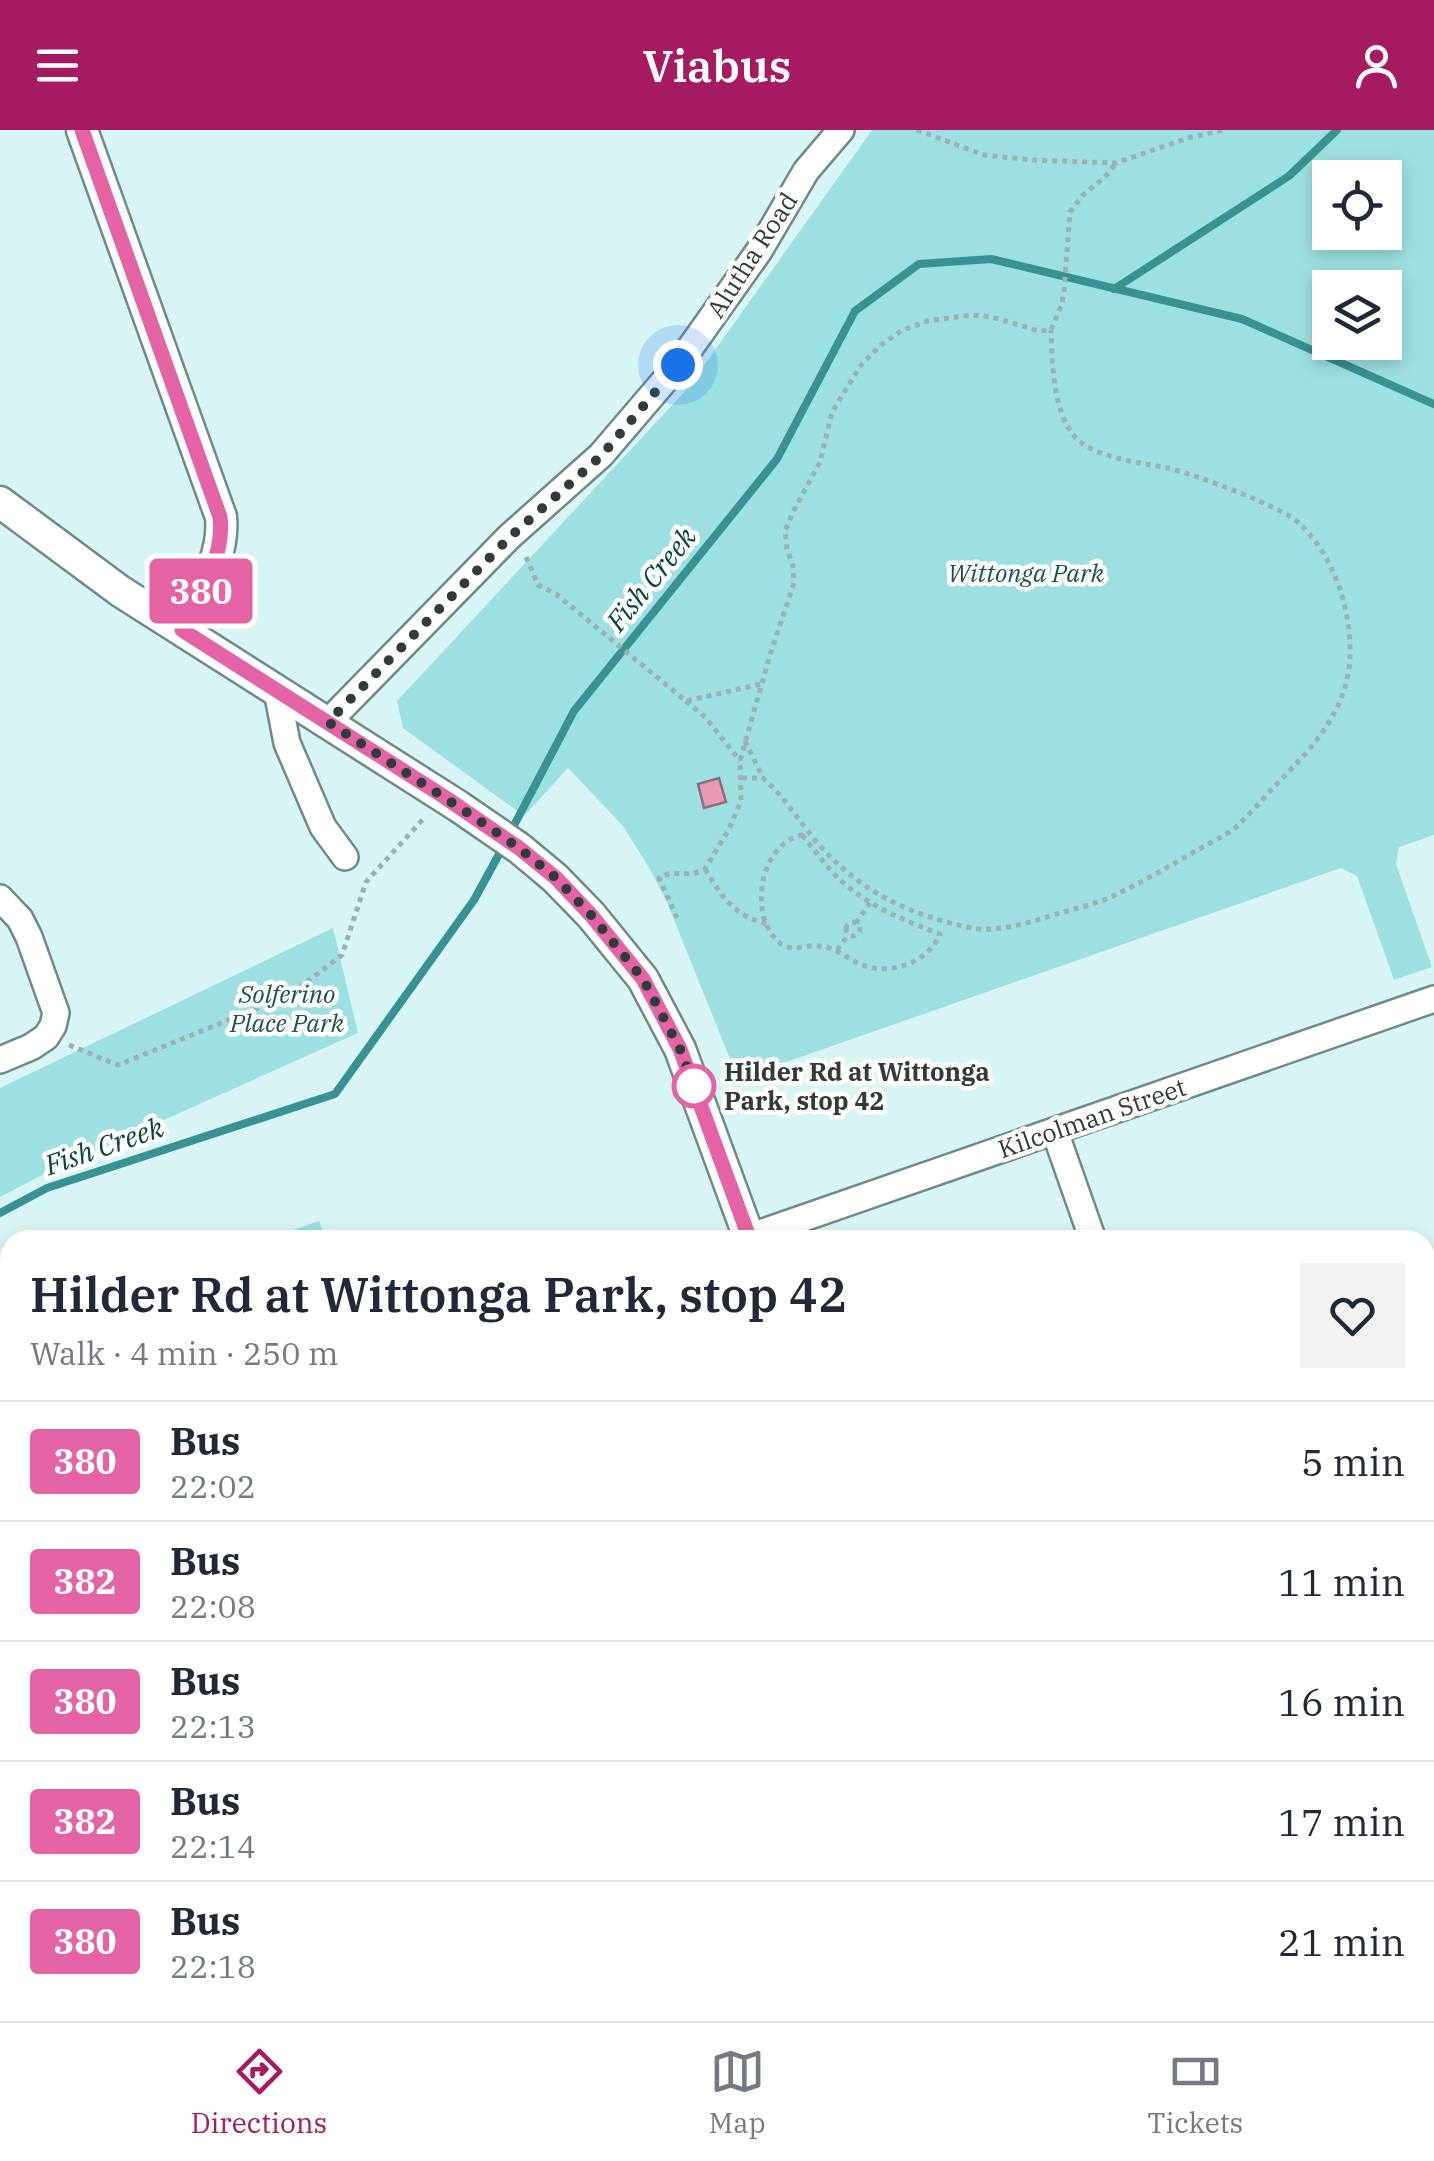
<!DOCTYPE html>
<meta charset="utf-8">
<style>
body{margin:0;font-family:"IBM Plex Serif",serif;background:#f2f2f3;color:#1f2937;height:100vh;display:flex;flex-direction:column;font-size:38px;white-space:nowrap}
*{box-sizing:border-box;margin:0}
p{font-size:32px;color:#747a83}
.icon{flex:none;width:55px;height:55px;fill:none;stroke:currentColor;stroke-width:2;stroke-linecap:round;stroke-linejoin:round}
.map{position:relative;flex:1;overflow:hidden}
.details{position:absolute;left:0px;top:1100px;width:1435px;height:792px;display:flex;flex-direction:column;background:#fff;border-radius:30px 30px 0 0;box-shadow:0 5px 15px #0003}
.details>*{flex:none}
.badge{padding:0 20px;border-radius:8px;font-size:35px;line-height:65px}
.controls{position:absolute;left:1312px;top:30px;display:grid;gap:20px}
.controls a{display:grid;place-items:center;width:90px;height:90px;border-radius:0px;background:#fff;box-shadow:0 5px 15px #0003;font-size:50px}
.you{position:absolute;width:50px;height:50px;margin:-25px;border:8px solid #fff;border-radius:50%;background:#1a73e8;box-shadow:0 0 0 15px #1a73e833}
.map>.badge{position:absolute;translate:-50% -50%;box-shadow:0 0 0 5px #fff}
.round{display:grid;place-items:center;flex:none;width:105px;height:105px;border-radius:0px;background:#f2f2f3}
.headline{display:flex;align-items:center;justify-content:space-between;height:170px;padding:0 30px}
h1{font-size:48px;font-weight:600;line-height:75px}
ul{padding:0;list-style:none}
li{display:flex;align-items:center;gap:30px;height:120px;padding:0 30px;border-top:2px solid #e0e1e3}
li div{flex:1}
li b{display:block;font-size:38px}
li em{font-style:normal}
li .badge{min-width:110px;font-weight:700;text-align:center}
header{display:flex;justify-content:space-between;align-items:center;height:130px;padding:0 30px;background:#a51a60;color:#fff;font-size:45px;font-weight:600}
.menu{display:flex;justify-content:space-around;align-items:center;height:140px;border-top:2px solid #e0e1e3;background:#fff;font-size:28px;color:#747a83}
.menu a{display:grid;justify-items:center;gap:5px}
.menu .on{color:#a51a60}
.map>svg:first-child{display:block}
.green{fill:#9de0e1;fill-rule:evenodd}
.lines{fill:none;stroke-linecap:round;stroke-linejoin:round}
.stream{stroke:#389193;stroke-width:8}
.building{fill:#eb98b6;stroke:#877077;stroke-width:2.5}
.minor-casing{stroke:#6f8a8a;stroke-width:30}
.tertiary-casing{stroke:#6f8a8a;stroke-width:35}
.path{stroke:#9ab1b1;stroke-width:5;stroke-dasharray:5 5;stroke-linecap:butt}
.minor{stroke:#fff;stroke-width:25}
.tertiary{stroke:#fff;stroke-width:30}
.line-casing{stroke:#fff;stroke-width:22}
.line{stroke:#e463a4;stroke-width:15}
.walk{stroke:#303b3b;stroke-width:10;stroke-dasharray:0 18}
.stop-dot{fill:#fff;stroke:#e463a4;stroke-width:5}
.labels{text-anchor:middle;stroke-width:9;stroke-linejoin:round;paint-order:stroke}
.street-label{font-size:25px;fill:#303b3b;stroke:#fff}
.park-label{font-size:25px;font-style:italic;fill:#1d5152;stroke:#fff}
.stop-label{font-size:25px;font-weight:bold;fill:#303b3b;stroke:#fff;text-anchor:start}
.water-label{font-size:28px;font-style:italic;fill:#0a4243;stroke:#fff}
</style>
<header><svg class="icon" aria-label="menu" viewBox="0 0 24 24"><path d="M4 6h16M4 12h16M4 18h16"/></svg>Viabus<svg class="icon" aria-label="person" viewBox="0 0 24 24"><circle cx="12" cy="8" r="4"/><path d="M4 21q1-7 8-7t8 7"/></svg></header>
<div class="map">
<svg width="1434" height="1891" viewBox="0 0 1434 1891">
<rect width="100%" height="100%" fill="#d8f5f6"/>
<path class="green" d="M872,0H1434V705L1399,717L1396,734L1432,837L1394,850L1357,746L1341,738L738,949L667,772L648,736L623,696L568,638L524,686L403,598L397,571L687,259ZM1330,48H1385V102H1330ZM1330,158H1385V212H1330Z
M333,798L358,903L50,1041L0,1067V958Z
M319,1091L326,1110H268L267,1109Z
M584,1883H689L665,1891H613Z"/>
<g class="lines">
<path class="stream" d="M1114,159L1289,46L1337,0
M509,705L574,581L777,329L855,181L919,134L991,129L1242,189L1434,274
M0,1083L47,1058L335,964L474,770L503,717"/>
</g>
<path class="building" d="M719,648L726,672L704,678L698,654Z"/>
<g class="lines">
<g class="minor-casing">
<path id="minor" d="M277,561L287,613L323,697L345,727
M328,592L509,407L601,325L678,235L759,121L806,41L841,0
M0,768L20,789L29,807L56,883L53,896L46,907L31,917L0,930
M1055,1002L1093,1110
M749,1107L1434,869
M1425,1194L1434,1191
M1425,1517L1434,1514"/>
</g>
<g class="tertiary-casing">
<path id="tertiary" d="M82,0L221,387C225,427 200,464 183,500
M0,372L120,461L458,676L519,718L555,748L591,785L643,849L680,919L750,1110
M1005,1891L1006,1882"/>
</g>
<path class="path" d="M917,0L984,25L1031,30L1116,33L1188,8L1224,0
M526,427L538,455L556,464L686,571L761,554
M686,571L706,588L740,631
M745,611L763,648
M742,648H763C783,666 791,680 807,700C850,756 903,784 972,798C998,803 1035,791 1060,783C1077,778 1095,774 1111,767C1140,753 1169,737 1197,720C1210,713 1225,706 1236,697C1249,685 1261,671 1273,658C1310,620 1349,581 1350,525C1351,479 1334,426 1300,394C1283,377 1194,344 1168,338C1142,333 1095,328 1076,308C1053,284 1052,232 1051,200
M802,705C814,719 824,734 837,747C867,776 903,790 940,804C930,830 895,844 869,837C851,833 838,817 819,816C807,814 792,822 781,814C747,788 759,714 802,705Z
M705,739C722,767 733,785 767,794
M677,788L659,748L670,743L693,744L705,739L729,699L741,671L740,631L769,528L794,453L793,436L787,419L785,401L793,382L820,332L832,282L861,235L881,215L901,201L927,191L972,185L992,187L1039,201L1051,200L1062,174L1064,161L1070,82L1083,65L1105,47L1116,33
M846 799a7 7 0 1 1 14 0a7 7 0 1 1-14 0Z
M856,793L870,773
M837,820L849,804
M69,915L118,935L290,865L342,825L366,752L425,687"/>
<use href="#minor" class="minor"/>
<use href="#tertiary" class="tertiary"/>
</g>
<g class="lines">
<g class="line-casing">
<path id="line" d="M82,0L220,387C225,427 200,464 182,500L443,666L519,718L556,748L591,785L643,849L680,919L750,1110"/>
</g>
<use href="#line" class="line"/>
<path class="walk" d="M678,235L602,325L510,407L328,592L471,685L519,718L556,748L591,785L643,849L680,919L694,956"/>
</g>
<circle class="stop-dot" cx="694" cy="956" r="20"/>
<g class="labels">
<g class="street-label">
<text transform="translate(752 125) rotate(-57)" y="9">Alutha Road</text>
<text transform="translate(1092 988) rotate(-19)" y="9">Kilcolman Street</text>
</g>
<g class="park-label">
<text x="1026" y="452">Wittonga Park</text>
<text x="287" y="873">Solferino<tspan x="287" dy="29">Place Park</tspan></text>
</g>
<g class="stop-label">
<text x="724" y="951">Hilder Rd at Wittonga<tspan x="724" dy="29">Park, stop 42</tspan></text>
</g>
<g class="water-label">
<text transform="translate(651 449) rotate(-51)" y="10">Fish Creek</text>
<text transform="translate(104 1016) rotate(-19)" y="10">Fish Creek</text>
</g>
</g>
</svg>
<div class="controls">
<a><svg class="icon" aria-label="locate" viewBox="0 0 24 24"><circle cx="12" cy="12" r="6"/><path d="M12 2v4M12 18v4M2 12h4M18 12h4"/></svg></a>
<a><svg class="icon" aria-label="layers" viewBox="0 0 24 24"><path d="M12 4l9 5-9 5-9-5zM3 14l9 5 9-5"/></svg></a>
</div>
<div class="you" style="left:678px;top:235px"></div>
<b class="badge" style="left:201px;top:461px;background:#e463a4;color:#fff">380</b>
<section class="details">
<div class="headline"><div><h1>Hilder Rd at Wittonga Park, stop 42</h1><p>Walk · 4 min · 250 m</p></div><a class="round"><svg class="icon" aria-label="heart" viewBox="0 0 24 24"><path d="M12 20l-8-8c-3-5 5-10 8-4 3-6 11-1 8 4z"/></svg></a></div>
<ul>
<li><span class="badge" style="background:#e463a4;color:#fff">380</span><div><b>Bus</b><p>22:02</p></div><em>5 min</em></li>
<li><span class="badge" style="background:#e463a4;color:#fff">382</span><div><b>Bus</b><p>22:08</p></div><em>11 min</em></li>
<li><span class="badge" style="background:#e463a4;color:#fff">380</span><div><b>Bus</b><p>22:13</p></div><em>16 min</em></li>
<li><span class="badge" style="background:#e463a4;color:#fff">382</span><div><b>Bus</b><p>22:14</p></div><em>17 min</em></li>
<li><span class="badge" style="background:#e463a4;color:#fff">380</span><div><b>Bus</b><p>22:18</p></div><em>21 min</em></li>
</ul>
</section>
</div>
<nav class="menu">
<a class="on"><svg class="icon" aria-label="directions" viewBox="0 0 24 24"><path d="M12 3l9 9-9 9-9-9zM9 14v-3h6M13 9l2 2-2 2"/></svg>Directions</a>
<a><svg class="icon" aria-label="map" viewBox="0 0 24 24"><path d="M3 6l6-2 6 2 6-2v14l-6 2-6-2-6 2zM9 4v14M15 6v14"/></svg>Map</a>
<a><svg class="icon" aria-label="tickets" viewBox="0 0 24 24"><path d="M3 7h18v10H3zM15 7v10"/></svg>Tickets</a>
</nav>
